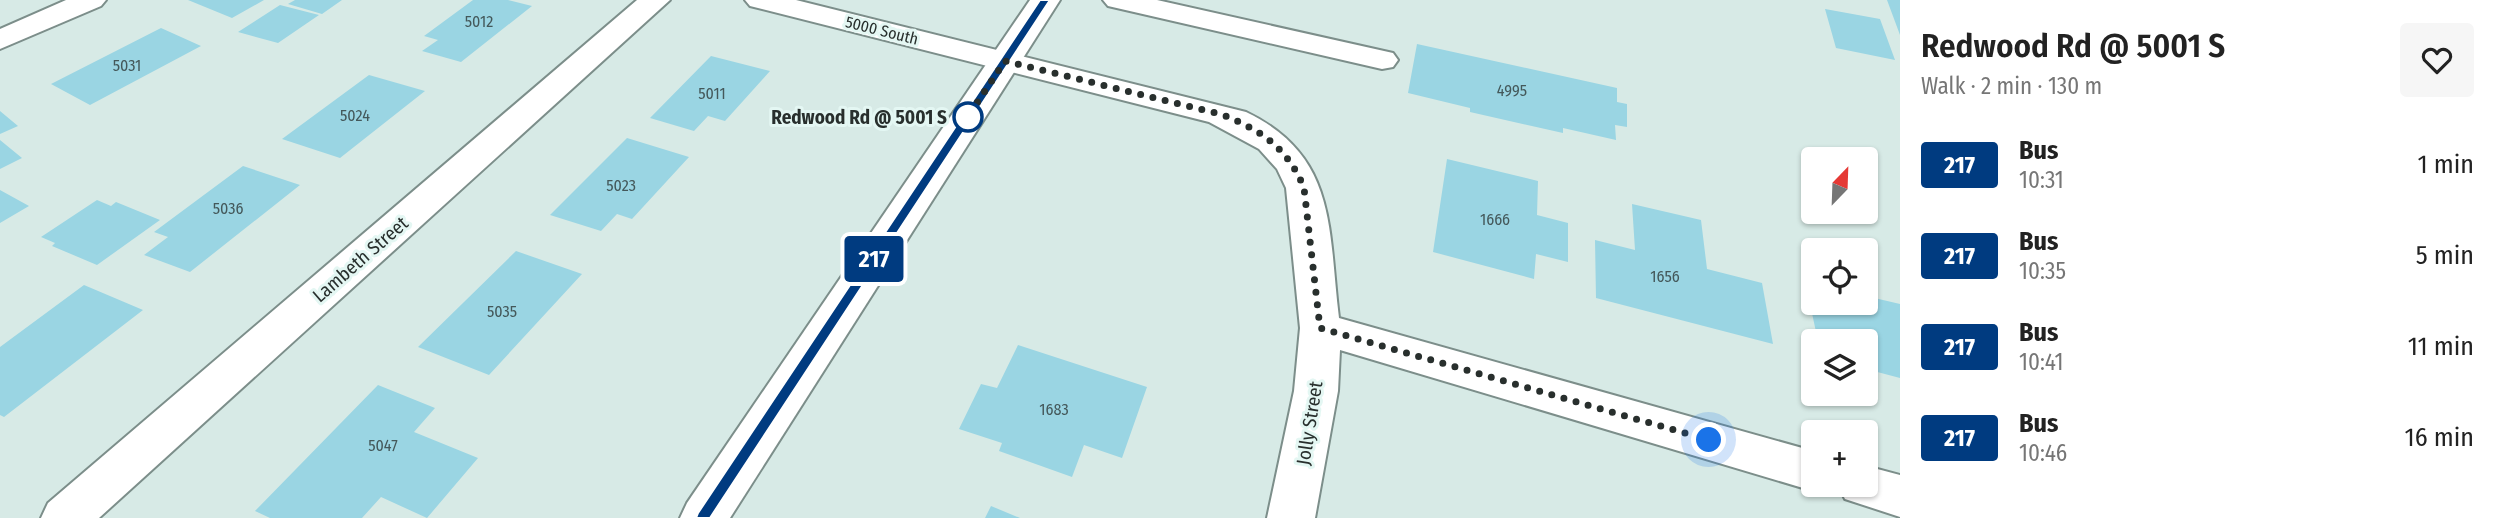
<!DOCTYPE html>
<meta charset="utf-8">
<style>
body{margin:0;font-family:"Fira Sans Condensed",sans-serif;background:#f6f6f6;color:#222;height:100vh;display:flex;flex-direction:column;font-size:26px;white-space:nowrap}
*{box-sizing:border-box;margin:0}
p{font-size:23px;color:#767676}
.icon{flex:none;width:38px;height:38px;fill:none;stroke:currentColor;stroke-width:2;stroke-linecap:round;stroke-linejoin:round}
.map{position:relative;flex:1;overflow:hidden}
.details{display:flex;flex-direction:column;background:#fff;width:595px}
.details>*{flex:none}
.badge{padding:0 14px;border-radius:5px;font-size:24px;line-height:46px}
.needle{width:46px;rotate:23deg}
.fabs{position:absolute;left:1801px;top:147px;display:grid;gap:14px}
.fabs a{display:grid;place-items:center;width:77px;height:77px;border-radius:7px;background:#fff;box-shadow:0 2px 5px #0004;font-size:35px}
.you{position:absolute;width:35px;height:35px;margin:-18px;border:5px solid #fff;border-radius:50%;background:#1a73e8;box-shadow:0 0 0 10px #1a73e833}
.map>.badge{position:absolute;translate:-50% -50%;box-shadow:0 0 0 4px #fff}
.round{display:grid;place-items:center;flex:none;width:74px;height:74px;border-radius:7px;background:#f6f6f6}
.overview{display:flex;align-items:center;justify-content:space-between;height:119px;padding:0 21px}
h1{font-size:33px;font-weight:600;line-height:52px}
ul{padding:0;list-style:none}
li{display:flex;align-items:center;gap:21px;height:91px;padding:0 21px}
li div{flex:1}
li b{display:block;font-size:26px}
li em{font-style:normal}
li .badge{min-width:77px;font-weight:700;text-align:center}
main{display:flex;flex:1;min-height:0}
.map>svg:first-child{display:block}
.building{fill:#9ad5e3}
.lines{fill:none;stroke-linecap:round;stroke-linejoin:round}
.minor-casing{stroke:#7c8e8a;stroke-width:4}
.major-casing{stroke:#7c8e8a;stroke-width:4}
.minor{fill:#fff;fill-rule:evenodd}
.major{fill:#fff;fill-rule:evenodd}
.line{fill:#003b80;stroke:#fff;stroke-width:2}
.walk{stroke:#282f2d;stroke-width:7;stroke-dasharray:0 12.6}
.stop-dot{fill:#fff;stroke:#003b80;stroke-width:3.5}
.labels{text-anchor:middle;stroke-width:6;stroke-linejoin:round;paint-order:stroke}
.number-label{font-size:16px;fill:#44585a}
.far-street-label{font-size:16px;fill:#282f2d;stroke:#e4f7f3}
.stop-label{font-size:19px;font-weight:bold;fill:#282f2d;stroke:#e4f7f3;text-anchor:end}
.street-label{font-size:19px;fill:#282f2d;stroke:#e4f7f3}
</style>
<main>
<div class="map">
<svg width="1900" height="518" viewBox="0 0 1900 518">
<rect width="100%" height="100%" fill="#d7eae6"/>
<path class="building" d="M188,0H264L232,18Z
M295,0H342L322,14L288,4Z
M473,0H508L532,6L461,62L422,51L438,40L424,36Z
M1887,0H1900V35Z
M280,5L319,15L278,43L238,32Z
M1825,9L1880,19L1895,60L1836,48Z
M161,28L201,46L90,105L51,84Z
M1417,44L1617,88V102L1627,104V127L1615,125L1616,140L1563,128V133L1470,112V108L1408,93Z
M711,56L770,71L725,121L708,116L694,131L650,118Z
M369,75L425,91L340,158L282,139Z
M0,111L18,126L0,134Z
M627,138L689,157L632,219L617,214L601,231L550,215Z
M0,140L22,158L0,169Z
M1447,159L1538,181L1537,215L1568,223V262L1536,254L1534,279L1433,252Z
M243,166L300,185L190,272L144,255L168,237L154,232Z
M0,190L29,206L0,223Z
M97,200L111,206L116,202L160,220L97,265L52,246L55,243L41,237Z
M1632,204L1701,220L1707,269L1762,283L1773,344L1596,298L1595,240L1635,250Z
M516,251L582,274L489,375L418,347Z
M1805,281L1813,283V303H1866V296L1900,304V378L1866,369V341H1818Z
M84,285L143,310L4,417L0,415V347Z
M1018,345L1147,387L1122,458L1084,445L1072,477L999,451L1002,443L959,429L981,384L997,388Z
M378,385L435,408L414,432L478,458L427,518L381,497L362,518H270L255,511Z
M991,506L1020,518H985Z"/>
<g class="lines">
<g class="minor-casing">
<path id="minor" d="M66,0H106L101,6L0,49V29Z
M637,0H670L99,518H41L48,503Z
M745,0H796L1246,112C1338,156 1328,230 1339,318L1813,451V485H1829L1813,491L1340,350L1338,391L1315,518H1267L1294,391L1300,328L1286,188L1277,169L1259,149L1209,122L750,6Z
M1103,0H1157L1393,53L1398,60L1393,67L1382,69L1108,6Z
M1866,466L1900,475V517L1845,499L1838,485H1866Z"/>
</g>
<g class="major-casing">
<path id="major" d="M1030,0H1060L730,518H680L687,503Z"/>
</g>
<use href="#minor" class="minor"/>
<use href="#major" class="major"/>
</g>
<path class="line" d="M1040,0H1050L710,518H696L698,513Z"/>
<g class="lines">
<path class="walk" d="M968,117L962,125L1005,61L1220,114C1260,129 1288,148 1304,188L1320,328L1709,440"/>
</g>
<circle class="stop-dot" cx="968" cy="117" r="14"/>
<g class="labels">
<g class="number-label">
<text x="479" y="27">5012</text>
<text x="127" y="71">5031</text>
<text x="1512" y="96">4995</text>
<text x="712" y="99">5011</text>
<text x="355" y="121">5024</text>
<text x="621" y="191">5023</text>
<text x="228" y="214">5036</text>
<text x="1495" y="225">1666</text>
<text x="1665" y="282">1656</text>
<text x="502" y="317">5035</text>
<text x="1054" y="415">1683</text>
<text x="383" y="451">5047</text>
</g>
<g class="far-street-label">
<text transform="translate(882 30) rotate(14)" y="6">5000 South</text>
</g>
<g class="stop-label">
<text x="947" y="124">Redwood Rd @ 5001 S</text>
</g>
<g class="street-label">
<text transform="translate(360 259) rotate(-41)" y="7">Lambeth Street</text>
<text transform="translate(1309 423) rotate(-81)" y="7">Jolly Street</text>
</g>
</g>
</svg>
<div class="fabs">
<a><svg class="needle" viewBox="-14 -14 28 28"><path d="M0-13l5 13h-10z" fill="#e53935"/><path d="M0 13l5-13h-10z" fill="#767676"/></svg></a>
<a><svg class="icon" aria-label="locate" viewBox="0 0 24 24"><circle cx="12" cy="12" r="6"/><path d="M12 2v4M12 18v4M2 12h4M18 12h4"/></svg></a>
<a><svg class="icon" aria-label="layers" viewBox="0 0 24 24"><path d="M12 4l9 5-9 5-9-5zM3 14l9 5 9-5"/></svg></a>
<a>+</a>
</div>
<div class="you" style="left:1709px;top:440px"></div>
<b class="badge" style="left:874px;top:259px;background:#003b80;color:#fff">217</b>
</div>
<section class="details">
<div class="overview"><div><h1>Redwood Rd @ 5001 S</h1><p>Walk · 2 min · 130 m</p></div><a class="round"><svg class="icon" aria-label="heart" viewBox="0 0 24 24"><path d="M12 20l-8-8c-3-5 5-10 8-4 3-6 11-1 8 4z"/></svg></a></div>
<ul>
<li><span class="badge" style="background:#003b80;color:#fff">217</span><div><b>Bus</b><p>10:31</p></div><em>1 min</em></li>
<li><span class="badge" style="background:#003b80;color:#fff">217</span><div><b>Bus</b><p>10:35</p></div><em>5 min</em></li>
<li><span class="badge" style="background:#003b80;color:#fff">217</span><div><b>Bus</b><p>10:41</p></div><em>11 min</em></li>
<li><span class="badge" style="background:#003b80;color:#fff">217</span><div><b>Bus</b><p>10:46</p></div><em>16 min</em></li>
</ul>
</section>
</main>
